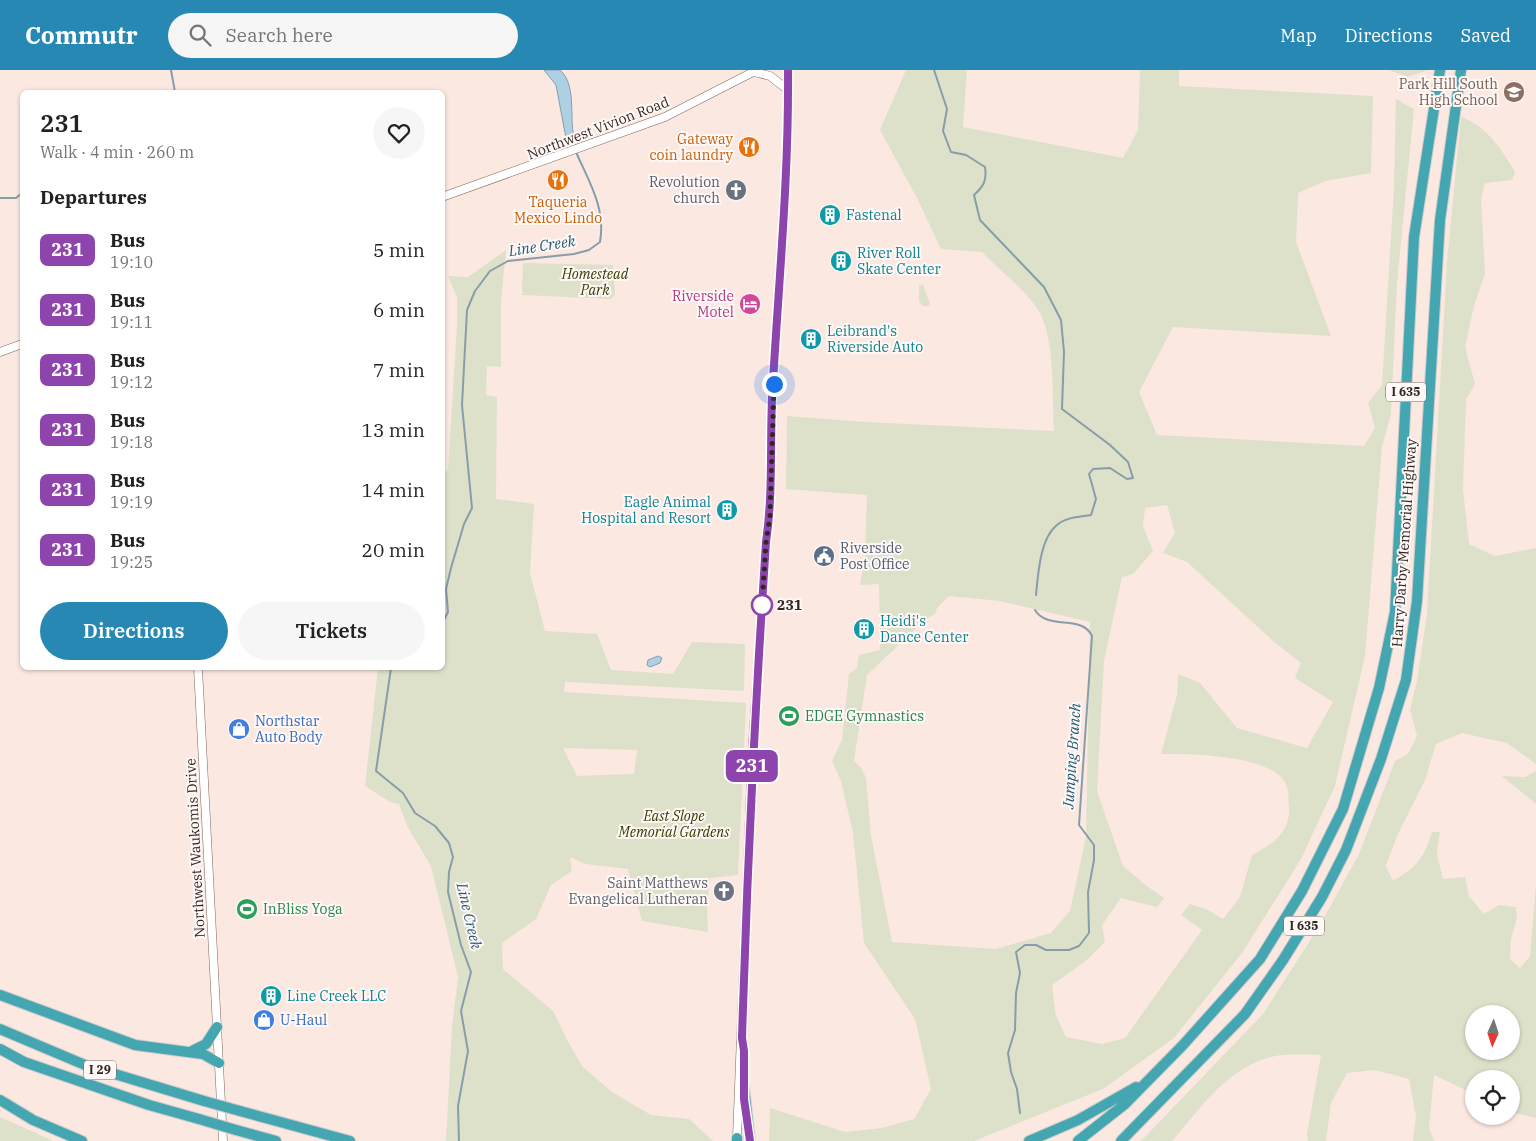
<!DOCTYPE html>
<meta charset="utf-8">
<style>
body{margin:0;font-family:"IBM Plex Serif",serif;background:#f6f6f6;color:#222;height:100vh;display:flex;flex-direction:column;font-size:19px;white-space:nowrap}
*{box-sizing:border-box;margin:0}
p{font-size:16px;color:#767676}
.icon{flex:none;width:28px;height:28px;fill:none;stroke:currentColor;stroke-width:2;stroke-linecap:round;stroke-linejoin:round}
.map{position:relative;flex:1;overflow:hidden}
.details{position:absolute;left:20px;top:20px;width:425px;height:580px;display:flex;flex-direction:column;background:#fff;border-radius:8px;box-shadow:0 1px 4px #0004}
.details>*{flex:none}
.badge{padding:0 10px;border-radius:8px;font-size:18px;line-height:32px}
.needle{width:32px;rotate:183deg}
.tools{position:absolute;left:1465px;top:935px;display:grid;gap:10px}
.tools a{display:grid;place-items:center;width:55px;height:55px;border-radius:50%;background:#fff;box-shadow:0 1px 4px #0004;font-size:25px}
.you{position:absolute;width:25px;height:25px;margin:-12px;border:4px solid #fff;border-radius:50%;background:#1a73e8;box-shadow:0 0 0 8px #1a73e833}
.map>.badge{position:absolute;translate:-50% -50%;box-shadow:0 0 0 2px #fff}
h2{padding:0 20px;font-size:19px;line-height:45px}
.round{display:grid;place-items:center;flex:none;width:52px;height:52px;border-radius:26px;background:#f6f6f6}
.overview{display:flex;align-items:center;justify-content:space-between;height:85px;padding:0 20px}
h1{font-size:24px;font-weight:600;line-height:38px}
.action{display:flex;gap:10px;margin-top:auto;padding:10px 20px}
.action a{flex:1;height:58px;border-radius:30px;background:#2688b3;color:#fff;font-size:20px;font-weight:600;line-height:58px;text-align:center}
.action a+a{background:#f6f6f6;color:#222}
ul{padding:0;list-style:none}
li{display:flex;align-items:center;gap:15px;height:60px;padding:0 20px}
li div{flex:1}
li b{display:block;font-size:19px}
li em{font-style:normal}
li .badge{min-width:55px;font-weight:700;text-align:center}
header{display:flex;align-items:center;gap:30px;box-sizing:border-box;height:70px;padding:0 25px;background:#2688b3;color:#fff}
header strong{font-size:24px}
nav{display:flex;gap:28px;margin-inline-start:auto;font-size:18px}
.search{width:350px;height:45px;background:#f6f6f6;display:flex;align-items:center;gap:12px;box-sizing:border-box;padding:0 18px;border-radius:28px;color:#767676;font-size:19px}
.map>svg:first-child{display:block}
.green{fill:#dde1ca;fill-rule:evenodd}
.water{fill:#aed0e5;stroke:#889daa}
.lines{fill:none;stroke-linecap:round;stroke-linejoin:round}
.stream{stroke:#889daa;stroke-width:2}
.secondary-casing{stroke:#81665c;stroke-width:9}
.motorway-casing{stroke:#cecbca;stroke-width:12}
.secondary{stroke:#fff;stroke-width:8}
.motorway{stroke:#43a6b1;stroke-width:10}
.motorway-bridge-casing{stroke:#cecbca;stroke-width:12;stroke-linecap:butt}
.motorway-bridge{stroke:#43a6b1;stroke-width:10}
.line-casing{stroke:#fff;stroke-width:11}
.line{stroke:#8e44ad;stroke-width:8}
.walk{stroke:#312621;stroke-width:5;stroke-dasharray:0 9}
.stop-dot{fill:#fff;stroke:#8e44ad;stroke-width:2.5}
.labels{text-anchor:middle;stroke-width:4;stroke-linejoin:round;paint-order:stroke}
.shield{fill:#fff8f6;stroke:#6f6561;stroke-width:1}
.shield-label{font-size:12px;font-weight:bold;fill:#312621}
.education-label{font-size:14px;fill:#785e54;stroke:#fff8f6;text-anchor:end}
.street-label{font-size:14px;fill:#312621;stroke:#fff8f6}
.food-label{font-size:14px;fill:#c56008;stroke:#fff8f6;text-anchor:end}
.worship-label{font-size:14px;fill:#5b616d;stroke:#fff8f6;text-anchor:end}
.culture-label{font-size:14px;fill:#0d838f;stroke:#fff8f6;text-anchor:start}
.park-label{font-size:14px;font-style:italic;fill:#373b00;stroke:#fff8f6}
.hotel-label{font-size:14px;fill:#b23c85;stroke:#fff8f6;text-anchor:end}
.service-label{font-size:14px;fill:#4e5e75;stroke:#fff8f6;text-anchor:start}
.stop-label{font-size:14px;font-weight:bold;fill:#312621;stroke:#fff8f6;text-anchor:start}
.leisure-label{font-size:14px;fill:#27864d;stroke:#fff8f6;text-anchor:start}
.shop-label{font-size:14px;fill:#366cbe;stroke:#fff8f6;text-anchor:start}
.water-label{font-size:15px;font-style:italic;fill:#225b79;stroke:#fff8f6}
</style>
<header>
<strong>Commutr</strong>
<div class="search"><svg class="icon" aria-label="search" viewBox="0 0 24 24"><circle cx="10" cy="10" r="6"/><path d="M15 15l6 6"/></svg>Search here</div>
<nav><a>Map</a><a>Directions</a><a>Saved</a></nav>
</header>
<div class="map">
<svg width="1536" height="1071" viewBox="0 0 1536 1071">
<rect width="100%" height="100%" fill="#fbe8e1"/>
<path class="green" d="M906,0H967L963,57L1123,88L1138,60L1140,0H1179V16L1373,26L1371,103L1325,111L1298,123L1296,172L1331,266L1173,257L1139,322L1157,365L1364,376L1375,358L1368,333L1382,315L1394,117L1396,29L1414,39L1397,213L1391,344L1382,377L1365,586L1335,716L1301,789L1242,883L1174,968L1103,1019L974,1071H769L770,1038L845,1062L882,1058L914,1049L931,1019L915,949L864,873L853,763L841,711L832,691L842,670L849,604L857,598L859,585L880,580L879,514L860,515L865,486L867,425L786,419L787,346L865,352L1054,361C1052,329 1055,270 1040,243C1029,223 999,200 982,182L941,179L917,128L880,60ZM1167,435L1175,463L1163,483L1187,492L1273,571L1301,593L1295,608L1333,632L1307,678L1237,658L1200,613L1178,604L1177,625L1161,684C1189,684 1277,684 1287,717C1289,723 1288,730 1289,736C1291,762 1273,774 1252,785L1240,827L1223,849L1206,839L1190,834L1181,845L1202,860L1125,968L1102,974L1066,967L1056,946L1052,915L1087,890L1105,872L1102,855L1121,828L1157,837L1164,828L1144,814L1123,796L1097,721L1104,591L1122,507L1133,504L1153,481L1143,456L1145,438ZM949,526L1000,531L1090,552L1086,767L1070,841L1051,863L996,879L892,872L871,766L866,708L862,699L854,691L867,605L927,548L935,544L937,538Z
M1389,0H1428L1407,7Z
M1461,47C1487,56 1502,80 1515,102L1512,110L1485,113L1481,128L1485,204L1474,236L1465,277L1475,314L1466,330L1463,419L1469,474L1495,486L1536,478V694L1507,673L1462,663L1436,674L1425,710L1397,766L1386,796L1393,811C1418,796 1423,789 1432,762H1440L1437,784L1443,809L1465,807L1469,826L1484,844L1499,835L1516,837L1517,848L1511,869L1510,889L1520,898L1530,886L1536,816V1048L1511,1042V1009H1474V1024L1434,1005L1429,1058L1434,1071H1413L1416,1046L1409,1009L1375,1000L1347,1003L1331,1033L1326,1071H1308L1307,1064L1321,985C1306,985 1283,983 1267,988C1225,1001 1200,1039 1172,1071H1141L1263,944L1320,855L1359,784L1395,691L1408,684L1417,666L1410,640L1417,611L1427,544L1447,193ZM1474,944H1511V981H1474Z
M506,180L501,232V297L487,296L486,325L497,327L496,429L534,434L530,503L545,561L597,564L611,600L673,604L692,572L745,574L744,621L565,612L564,622L746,633L738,805L710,808L707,833L708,862L642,851L628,799L585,794L570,787L572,801L551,815L536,849L502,873L503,899L553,941L568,972L583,997L612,1022L651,1045L689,1049L713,1071H446L452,957L458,907L431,796L407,756L399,734L390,732L365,716L378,598H442V406L448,399L457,256V228L448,206L468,207ZM563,678L637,680L634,704L577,706Z
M523,193L613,195L615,225L611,229L522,225Z
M919,215H923L930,234L928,236H923L919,232Z
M1536,701V734L1502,706L1525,707Z
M0,1047L47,1068L53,1071H0Z"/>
<path class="water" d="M544,0H560C578,16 568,51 575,71L570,73L566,68L556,15Z
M658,586L662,588L660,593L650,597L647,595L648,590Z"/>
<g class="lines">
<path class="stream" d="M171,0L175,22
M934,0L947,39L943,61L951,82L966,85L985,97C987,110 984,116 974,125L980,150L1044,217L1061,250L1064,282L1062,339L1110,375L1128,392L1133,408L1127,409L1110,398L1093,399L1089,404L1096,429L1091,445C1079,447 1066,447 1057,455C1040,468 1038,505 1036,525
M0,128H16L22,123
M442,554L448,542L446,519L451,498L464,454L472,438L462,335L467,240L475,221L490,201L508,191L574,184L589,180L600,172C606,138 589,112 576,82
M391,598L376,701L403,723L415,743L435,756L449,773L453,787L449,802L448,822L461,875L471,902L461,941L468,981L458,1036L459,1071
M1020,1043L1017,1019L1011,1002L1008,983L1015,960L1016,923L1020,903L1016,882L1025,875H1036L1046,880H1069L1079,876L1089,863L1088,822L1094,790V775L1079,755L1092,566C1082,544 1048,561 1035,540"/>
<g class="secondary-casing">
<path id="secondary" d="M754,2L770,6L788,20
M442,127L665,47L757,0
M0,282L22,274
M198,598L223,1071
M743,972L744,1017
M737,1068L752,686L766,472C773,425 770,377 772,329C778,219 789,110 788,0"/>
</g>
<g class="motorway-casing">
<path id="motorway" d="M0,925L135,975L203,984L219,993
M0,959L85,995L204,1031
M0,979L24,992L149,1035L199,1049
M190,982L206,974L217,957
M744,1017L750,1071
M0,1030L33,1050L82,1071
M240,1041L350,1071
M236,1060L276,1071
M737,1071V1068
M1029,1071L1078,1050L1136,1017
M1078,1071L1125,1034L1183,975L1260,889L1302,821L1343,739L1379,618L1395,542L1414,167L1440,0
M1121,1071L1245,944L1283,890L1322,827L1346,780L1381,689L1406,610L1417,531L1440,150L1461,0"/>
</g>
<use href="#secondary" class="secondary"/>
<use href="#motorway" class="motorway"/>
<g class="motorway-bridge-casing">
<path id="motorway-bridge" d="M204,1031L240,1041
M199,1049L236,1060"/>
</g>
<use href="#motorway-bridge" class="motorway-bridge"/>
</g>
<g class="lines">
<g class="line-casing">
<path id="line" d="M750,1071L744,1029V981L742,968C747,803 755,637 766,472C773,425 770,377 772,329C778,219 789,110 788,0"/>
</g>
<use href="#line" class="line"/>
<path class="walk" d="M762,535L766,472L770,446L774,314"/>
</g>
<defs>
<g id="school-disc" transform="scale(1.125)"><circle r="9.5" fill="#8d6e63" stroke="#fff8f6"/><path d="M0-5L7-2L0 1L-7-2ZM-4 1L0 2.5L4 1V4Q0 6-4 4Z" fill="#fff"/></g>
<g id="restaurant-disc" transform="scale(1.125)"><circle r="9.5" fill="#e8710a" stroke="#fff8f6"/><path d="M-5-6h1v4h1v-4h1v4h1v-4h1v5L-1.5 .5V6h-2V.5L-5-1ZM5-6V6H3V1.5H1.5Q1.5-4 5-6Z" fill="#fff"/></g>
<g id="church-disc" transform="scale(1.125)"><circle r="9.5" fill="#6b7280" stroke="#fff8f6"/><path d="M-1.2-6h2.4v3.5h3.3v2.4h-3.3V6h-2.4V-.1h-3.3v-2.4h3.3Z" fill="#fff"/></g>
<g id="building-disc" transform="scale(1.125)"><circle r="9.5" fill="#0f9aa8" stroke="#fff8f6"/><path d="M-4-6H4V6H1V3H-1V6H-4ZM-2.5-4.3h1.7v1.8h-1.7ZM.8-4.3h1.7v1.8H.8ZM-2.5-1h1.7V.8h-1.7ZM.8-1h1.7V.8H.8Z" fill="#fff"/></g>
<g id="hotel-disc" transform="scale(1.125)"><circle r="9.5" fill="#d1479c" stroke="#fff8f6"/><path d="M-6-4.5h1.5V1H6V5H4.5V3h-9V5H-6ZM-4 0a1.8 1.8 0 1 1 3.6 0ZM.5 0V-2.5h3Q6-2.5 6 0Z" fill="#fff"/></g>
<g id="civic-disc" transform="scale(1.125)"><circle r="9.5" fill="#5c6f8a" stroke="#fff8f6"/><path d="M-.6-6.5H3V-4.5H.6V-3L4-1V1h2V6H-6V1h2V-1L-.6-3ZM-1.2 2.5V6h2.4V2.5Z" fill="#fff"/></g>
<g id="stadium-disc" transform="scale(1.125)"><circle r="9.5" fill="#2e9e5b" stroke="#fff8f6"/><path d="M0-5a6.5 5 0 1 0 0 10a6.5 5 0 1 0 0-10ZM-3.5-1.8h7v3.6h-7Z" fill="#fff"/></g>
<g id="shop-disc" transform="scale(1.125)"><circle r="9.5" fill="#3f7fe0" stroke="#fff8f6"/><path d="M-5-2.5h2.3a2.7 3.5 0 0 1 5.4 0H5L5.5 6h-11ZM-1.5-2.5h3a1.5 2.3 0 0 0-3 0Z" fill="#fff"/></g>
</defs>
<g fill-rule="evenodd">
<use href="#school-disc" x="1514" y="22"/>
<use href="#restaurant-disc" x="749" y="77"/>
<use href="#restaurant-disc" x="558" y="110"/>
<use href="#church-disc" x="736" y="120"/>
<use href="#building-disc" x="830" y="145"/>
<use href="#building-disc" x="841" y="191"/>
<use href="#hotel-disc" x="750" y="234"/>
<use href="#building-disc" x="811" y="269"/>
<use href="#building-disc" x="727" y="440"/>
<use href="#civic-disc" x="824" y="486"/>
<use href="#building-disc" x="864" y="559"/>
<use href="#stadium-disc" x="789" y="646"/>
<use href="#shop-disc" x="239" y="659"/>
<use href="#church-disc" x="724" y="821"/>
<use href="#stadium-disc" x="247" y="839"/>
<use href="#building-disc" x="271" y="926"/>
<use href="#shop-disc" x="264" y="950"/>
</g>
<circle class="stop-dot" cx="762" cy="535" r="10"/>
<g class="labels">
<g class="shield">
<rect x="1386" y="312.5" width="40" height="19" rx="4"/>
<rect x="1284" y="846.5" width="40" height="19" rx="4"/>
<rect x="84" y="990.5" width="32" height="19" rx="4"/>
</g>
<g class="shield-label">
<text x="1406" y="326">I 635</text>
<text x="1304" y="860">I 635</text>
<text x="100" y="1004">I 29</text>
</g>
<g class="education-label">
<text x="1498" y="19">Park Hill South<tspan x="1498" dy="16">High School</tspan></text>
</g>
<g class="street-label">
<text transform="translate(598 58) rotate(-21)" y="5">Northwest Vivion Road</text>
<text transform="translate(1404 473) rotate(-86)" y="5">Harry Darby Memorial Highway</text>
<text transform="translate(195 778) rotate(-93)" y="5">Northwest Waukomis Drive</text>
</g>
<g class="food-label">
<text x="733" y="74">Gateway<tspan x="733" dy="16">coin laundry</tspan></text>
<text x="558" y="137" text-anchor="middle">Taqueria<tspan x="558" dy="16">Mexico Lindo</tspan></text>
</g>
<g class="worship-label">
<text x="720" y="117">Revolution<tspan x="720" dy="16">church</tspan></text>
<text x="708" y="818">Saint Matthews<tspan x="708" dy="16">Evangelical Lutheran</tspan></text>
</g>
<g class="culture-label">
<text x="846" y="150">Fastenal</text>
<text x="857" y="188">River Roll<tspan x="857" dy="16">Skate Center</tspan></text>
<text x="827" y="266">Leibrand's<tspan x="827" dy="16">Riverside Auto</tspan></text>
<text x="711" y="437" text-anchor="end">Eagle Animal<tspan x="711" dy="16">Hospital and Resort</tspan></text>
<text x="880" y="556">Heidi's<tspan x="880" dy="16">Dance Center</tspan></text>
<text x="287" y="931">Line Creek LLC</text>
</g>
<g class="park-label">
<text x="595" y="209">Homestead<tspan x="595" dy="16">Park</tspan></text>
<text x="674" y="751">East Slope<tspan x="674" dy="16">Memorial Gardens</tspan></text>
</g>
<g class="hotel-label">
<text x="734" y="231">Riverside<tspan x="734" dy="16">Motel</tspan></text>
</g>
<g class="service-label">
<text x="840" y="483">Riverside<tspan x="840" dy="16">Post Office</tspan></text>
</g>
<g class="stop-label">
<text x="777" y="540">231</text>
</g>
<g class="leisure-label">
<text x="805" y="651">EDGE Gymnastics</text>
<text x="263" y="844">InBliss Yoga</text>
</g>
<g class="shop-label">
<text x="255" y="656">Northstar<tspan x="255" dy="16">Auto Body</tspan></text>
<text x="280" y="955">U-Haul</text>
</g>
<g class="water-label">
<text transform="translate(542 176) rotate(-9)" y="5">Line Creek</text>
<text transform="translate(1072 686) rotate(-86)" y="5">Jumping Branch</text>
<text transform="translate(469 846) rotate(77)" y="5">Line Creek</text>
</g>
</g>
</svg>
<div class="tools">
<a><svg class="needle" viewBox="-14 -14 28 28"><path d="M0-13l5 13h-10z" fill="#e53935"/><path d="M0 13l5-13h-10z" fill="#767676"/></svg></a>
<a><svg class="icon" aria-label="locate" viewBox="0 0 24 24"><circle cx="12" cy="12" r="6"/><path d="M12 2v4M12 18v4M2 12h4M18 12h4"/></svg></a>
</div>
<div class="you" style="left:774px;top:314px"></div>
<b class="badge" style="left:752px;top:696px;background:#8e44ad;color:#fff">231</b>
<section class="details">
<div class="overview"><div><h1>231</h1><p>Walk · 4 min · 260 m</p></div><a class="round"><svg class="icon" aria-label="heart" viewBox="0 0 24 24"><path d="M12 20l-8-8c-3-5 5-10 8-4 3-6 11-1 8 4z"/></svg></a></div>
<h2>Departures</h2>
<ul>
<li><span class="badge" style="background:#8e44ad;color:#fff">231</span><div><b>Bus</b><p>19:10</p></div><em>5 min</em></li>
<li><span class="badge" style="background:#8e44ad;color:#fff">231</span><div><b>Bus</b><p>19:11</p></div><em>6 min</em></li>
<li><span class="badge" style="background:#8e44ad;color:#fff">231</span><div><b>Bus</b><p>19:12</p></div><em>7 min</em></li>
<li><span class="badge" style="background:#8e44ad;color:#fff">231</span><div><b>Bus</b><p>19:18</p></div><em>13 min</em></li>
<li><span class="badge" style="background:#8e44ad;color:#fff">231</span><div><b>Bus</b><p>19:19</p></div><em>14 min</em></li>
<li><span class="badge" style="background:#8e44ad;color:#fff">231</span><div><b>Bus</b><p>19:25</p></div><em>20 min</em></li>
</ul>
<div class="action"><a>Directions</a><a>Tickets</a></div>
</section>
</div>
